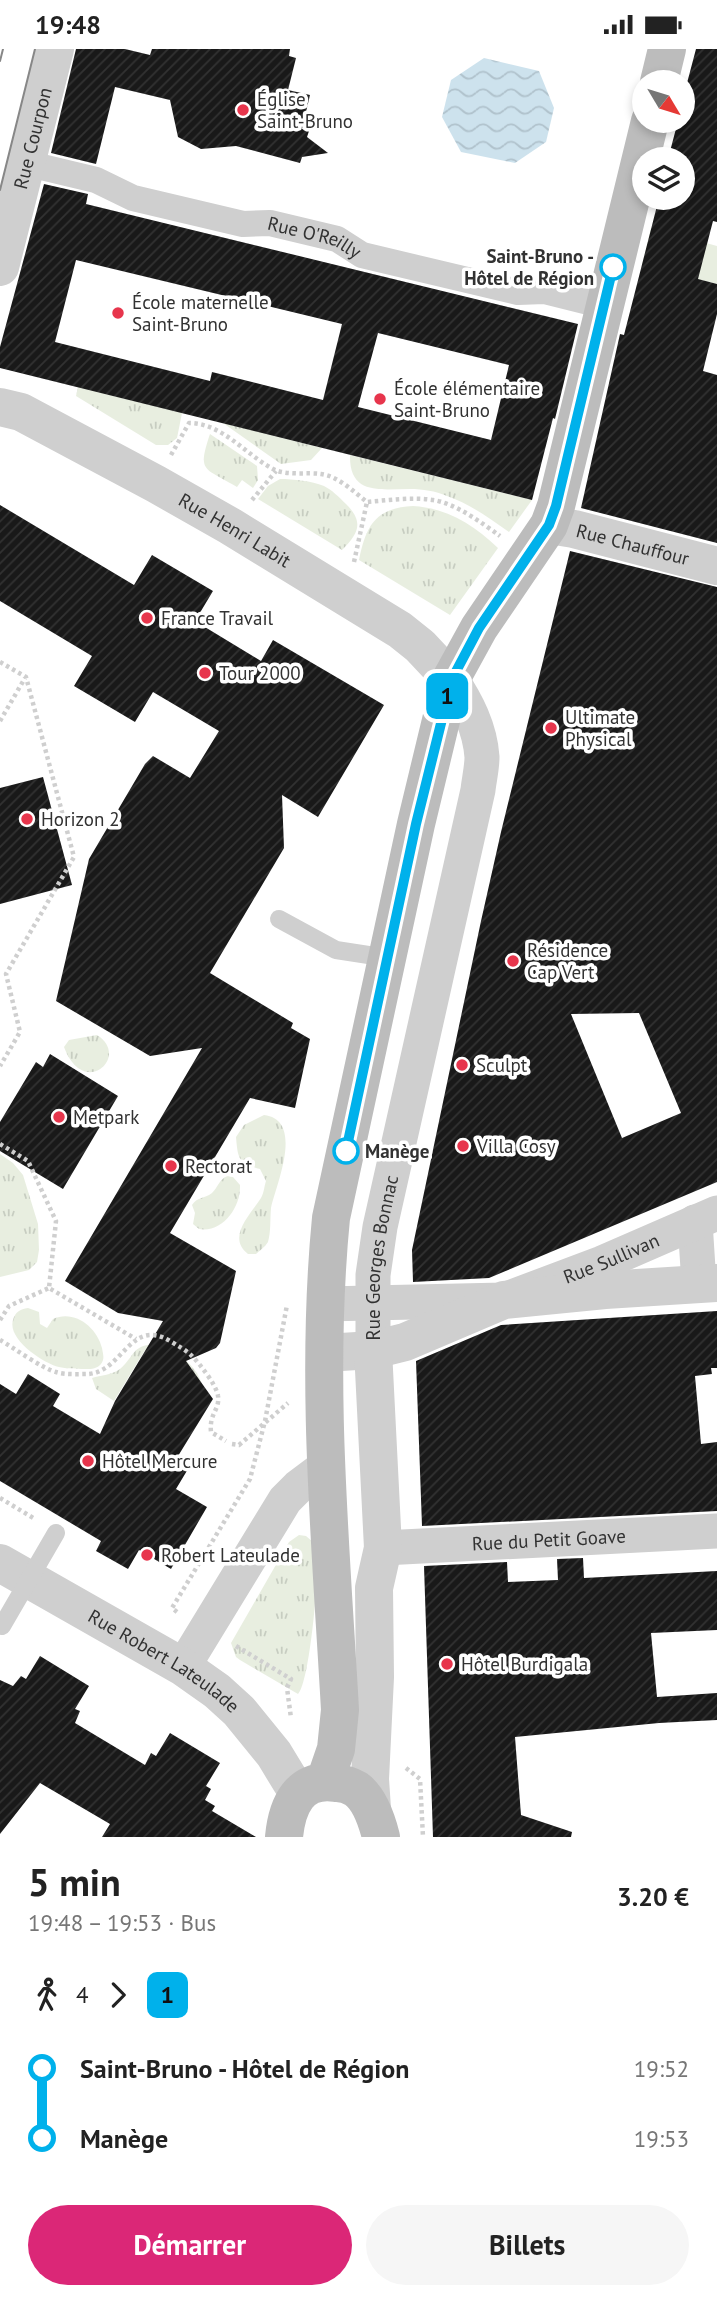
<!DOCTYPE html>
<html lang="fr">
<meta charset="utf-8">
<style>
body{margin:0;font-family:"PT Sans",sans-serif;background:#f6f6f6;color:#222;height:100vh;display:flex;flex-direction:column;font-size:26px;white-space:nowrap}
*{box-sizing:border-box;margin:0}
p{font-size:23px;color:#767676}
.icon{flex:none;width:38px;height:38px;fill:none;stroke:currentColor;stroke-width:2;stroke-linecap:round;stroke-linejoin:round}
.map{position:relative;height:1788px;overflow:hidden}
.details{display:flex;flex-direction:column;background:#fff;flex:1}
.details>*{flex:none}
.badge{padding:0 14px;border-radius:10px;font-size:24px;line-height:46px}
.needle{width:46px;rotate:128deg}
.buttons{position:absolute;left:632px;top:21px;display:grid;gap:14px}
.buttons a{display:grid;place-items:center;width:63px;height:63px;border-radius:50%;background:#fff;box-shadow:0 4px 10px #0003;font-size:35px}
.map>.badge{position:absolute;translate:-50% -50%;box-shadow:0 0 0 4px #fff}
.legs{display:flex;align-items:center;gap:10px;height:77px;padding:0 28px;font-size:23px}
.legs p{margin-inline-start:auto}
.headline{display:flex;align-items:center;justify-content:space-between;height:119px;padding:0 28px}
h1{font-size:38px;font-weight:700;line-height:52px}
.button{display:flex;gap:14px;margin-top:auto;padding:14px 28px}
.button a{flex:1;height:80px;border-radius:42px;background:#db2777;color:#fff;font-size:28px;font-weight:700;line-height:80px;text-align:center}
.button a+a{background:#f6f6f6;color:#222}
ul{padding:0 28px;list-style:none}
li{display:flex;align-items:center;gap:24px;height:70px;font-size:26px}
li i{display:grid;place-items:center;width:10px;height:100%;margin:0 9px;background:currentColor}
li i::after{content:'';width:18px;height:18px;margin:-9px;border:5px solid;border-radius:50%;background:#fff}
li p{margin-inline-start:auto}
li:first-child i{background:linear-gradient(#0000 50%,currentColor 0)}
li:last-child i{background:linear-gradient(currentColor 50%,#0000 0)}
.status{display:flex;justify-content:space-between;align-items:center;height:49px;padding:0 35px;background:#fff;direction:ltr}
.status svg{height:19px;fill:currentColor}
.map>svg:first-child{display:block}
.grass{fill:url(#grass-tufts)}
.pitch{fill:#e8eee0}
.water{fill:url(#water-waves)}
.building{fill:url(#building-hatch);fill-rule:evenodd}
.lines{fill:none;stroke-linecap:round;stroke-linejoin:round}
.path{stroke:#cfcfcf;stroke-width:4.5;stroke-dasharray:3.5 3.5;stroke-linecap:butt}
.service{stroke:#cfcfcf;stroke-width:18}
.pedestrian{stroke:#cfcfcf;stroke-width:26}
.minor{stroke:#cfcfcf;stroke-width:35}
.tertiary{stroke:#cfcfcf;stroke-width:38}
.secondary{stroke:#bcbcbc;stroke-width:38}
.tram{stroke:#878787;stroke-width:2}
.service-bridge{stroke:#cfcfcf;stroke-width:18}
.line-1-casing{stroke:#fff;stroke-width:16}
.line-1{stroke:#00b1eb;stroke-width:10}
.poi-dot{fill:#e7354c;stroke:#fff;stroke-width:2.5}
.stop-1-dot{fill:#fff;stroke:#00b1eb;stroke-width:3.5}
.labels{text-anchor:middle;stroke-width:7;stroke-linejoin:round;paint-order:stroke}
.poi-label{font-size:19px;fill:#323232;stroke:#fff;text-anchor:start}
.street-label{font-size:19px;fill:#323232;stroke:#fff}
.stop-label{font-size:19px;font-weight:bold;fill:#323232;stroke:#fff;text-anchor:end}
</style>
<div class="status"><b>19:48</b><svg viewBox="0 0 49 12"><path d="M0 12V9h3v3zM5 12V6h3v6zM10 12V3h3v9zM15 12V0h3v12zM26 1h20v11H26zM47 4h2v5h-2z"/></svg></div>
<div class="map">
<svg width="717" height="1788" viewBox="0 0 717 1788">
<defs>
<pattern id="grass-tufts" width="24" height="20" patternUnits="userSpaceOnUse" patternTransform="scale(1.75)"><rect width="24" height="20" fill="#e8eee0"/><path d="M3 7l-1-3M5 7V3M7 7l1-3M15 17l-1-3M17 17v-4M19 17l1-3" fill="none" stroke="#c7cdc1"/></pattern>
<pattern id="water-waves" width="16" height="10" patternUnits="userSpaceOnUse" patternTransform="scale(1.75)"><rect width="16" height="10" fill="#cde2ed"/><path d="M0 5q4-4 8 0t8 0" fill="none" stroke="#b0c2cc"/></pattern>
<pattern id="building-hatch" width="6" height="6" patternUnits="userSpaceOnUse" patternTransform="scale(1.75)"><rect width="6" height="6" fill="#191919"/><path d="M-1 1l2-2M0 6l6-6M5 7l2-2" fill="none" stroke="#323232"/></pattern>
</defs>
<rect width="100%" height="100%" fill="#fff"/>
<path class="grass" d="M78,338L182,364L177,389L168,396H156L76,347Z
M223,374L322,399L311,411L281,415Z
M210,385L257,417L258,431L253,439L242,431L237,438C204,418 197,424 210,385Z
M350,406L532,451L509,483C489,469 470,455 447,447C435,442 423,440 410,440C381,440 349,447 350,406Z
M280,430C294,430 311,432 324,437C332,441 339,448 346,455C364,473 359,484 342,501L258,450L268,437Z
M413,457C447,459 473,475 498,499L450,566L359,511C366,477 375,459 413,457Z
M97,986C131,1007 84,1051 64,998L69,991Z
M264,1066C305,1071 276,1136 271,1159C270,1170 271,1183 268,1193C265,1198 260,1201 256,1205H248C226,1188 251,1165 261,1149C264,1144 264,1138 266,1132L260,1120C238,1114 238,1110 236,1088L244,1076Z
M0,1105L13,1114L23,1126L38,1175L39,1201L37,1213L29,1221L0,1228Z
M227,1127L233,1128L240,1136C241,1158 223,1184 199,1180L193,1175L195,1164L192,1156C197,1148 204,1150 212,1144C218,1138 219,1131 227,1127Z
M28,1259L39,1263L40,1275L47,1279L53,1270C74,1260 97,1278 102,1299C103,1305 105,1310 101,1315C96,1321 88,1320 81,1320C74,1319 66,1320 59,1318C43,1314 7,1290 13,1271C15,1263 20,1260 28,1259Z
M157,1295C177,1305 195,1313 202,1335L145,1301L114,1352L96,1340L92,1329C101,1326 112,1326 120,1320C136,1306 131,1296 157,1295Z
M299,1486L306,1487L313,1493C314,1508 316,1522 316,1537C316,1554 308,1636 298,1645L240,1611L236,1608L231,1594L289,1493Z"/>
<path class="pitch" d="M651,179L717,197V235L642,216Z"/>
<path class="water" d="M484,9L539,22L554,59L546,93L515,114L461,103L442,68L451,31Z"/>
<path class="building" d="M76,0H125L150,6L152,0H290L289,7L296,9L288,41L310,46L302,80L309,82L307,88L328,104L302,108L300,114L236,97L201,100L178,88L170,51L115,38L96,115L51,104Z
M696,0H717V173L713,172L698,230L717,235V265L703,322L717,326V494L581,459L620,285L624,286L659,149H682V110H668L678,72H682V53Z
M44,135L88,145L86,155L578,275L555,370L553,369L532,451L0,319V298ZM76,211L342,275L323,351L212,323L210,332L55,293ZM378,284L509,316L491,391L358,358Z
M0,456L134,536L152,506L213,542L195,572L261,612L273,591L384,656L318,768L282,746L284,799L210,924L293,974L291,979L310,990L295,1059L250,1049L170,1184L236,1222L220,1294L216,1299L186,1312L213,1350L175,1412L188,1420L176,1440L207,1458L171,1520L139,1501L128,1520L96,1502L101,1492L0,1432V1335L16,1345L28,1325L60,1345L53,1357L100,1385L115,1352L163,1272L118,1264L65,1232L202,999L150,1007L56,952L89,810L145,715L153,707L190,729L219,682L153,643L135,673L74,637L92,607L0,552Z
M570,502L717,538V1133L489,1229L413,1233L412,1201L481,872L501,783ZM639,964L681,1064L622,1089L571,965Z
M43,728L72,836L0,855V739Z
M50,1005L118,1047L63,1140L0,1102V1073L36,1013L43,1018Z
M717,1262V1319H711L712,1325L695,1327L701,1395L717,1393V1462L422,1477L416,1312L501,1276Z
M583,1509L584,1529L717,1522V1581L651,1584L657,1648L717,1644V1671L659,1674L515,1688L521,1766L572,1783L571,1788H433L424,1517L507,1513L508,1533L558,1531L557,1510Z
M40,1607L89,1637L75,1660L80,1662L75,1674L145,1716L151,1704L156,1707L170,1684L220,1714L206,1737L211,1740L205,1751L215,1757L212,1762L256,1788H102L110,1775L40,1734L0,1785V1631L13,1637L21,1627L26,1630Z"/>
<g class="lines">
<path class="path" d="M171,406L189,374C222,374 245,405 273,420C286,427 307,423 321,425C338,427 354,443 367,453C389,451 412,448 433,451C455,454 482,474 500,487
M252,451L276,422
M354,513L367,453
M0,613L26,628L74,808L6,925L20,983L0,1017
M0,672L25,629
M0,1095L28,1112L56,1172L49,1239L136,1290
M0,1271L9,1257L49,1239
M0,1291C14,1299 43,1320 56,1323C65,1326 79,1325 88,1325C123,1323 130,1268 170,1292C178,1297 186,1301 192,1307C200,1315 217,1337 218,1347C220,1361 209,1364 211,1383L226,1392
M232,1395L239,1396L288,1354
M0,1449L35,1470
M177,1563L172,1559L250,1430L265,1372L287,1256
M236,1597L291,1630L287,1639L291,1669
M406,1719L420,1730L423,1788"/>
<path class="service" d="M279,870L336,901L388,909"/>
<path class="pedestrian" id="s1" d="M25,114L96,131L133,149L243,175L270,174L337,190L362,206L518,243L544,242L604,257"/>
<g class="minor">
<path d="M695,1173L699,1235"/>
<path id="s2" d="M325,1255L504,1251L602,1214L717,1164"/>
<path id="s3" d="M373,1301V1226L380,1178L478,741C479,731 482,719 482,708C480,679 467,654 451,630"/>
<path id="s4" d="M383,1499L717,1482"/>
<path d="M183,1618L285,1451L298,1438L326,1417"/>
</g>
<g class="tertiary">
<path id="s5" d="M0,218L55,0"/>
<path id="s6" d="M0,358L21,363L156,435L230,477L400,581L420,597L451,630"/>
<path id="s7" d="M549,476L574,480L717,517"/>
<path d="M325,1304L373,1301L405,1293L504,1251L605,1241L717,1234"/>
<path id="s8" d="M0,1514L183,1618L217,1642L239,1662L274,1705L291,1733L299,1743"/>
<path d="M372,1760L370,1730L375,1628L374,1539L383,1499L373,1301"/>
</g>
<path class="secondary" d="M659,33L667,0
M325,1732L336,1700L340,1661C331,1498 315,1332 331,1169L416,775L451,630L479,579L549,476L556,457L650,72
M284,1788C287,1757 299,1728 336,1734C342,1734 351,1737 356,1740C370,1750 377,1772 381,1788"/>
<path class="tram" d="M0,12L3,0
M0,141L35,0"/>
<path class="service-bridge" d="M2,1577L56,1484"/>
</g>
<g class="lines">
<g class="line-1-casing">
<path id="line-1" d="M346,1102L416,775L452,630L479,579L549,476L556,457L613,218"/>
</g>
<use href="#line-1" class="line-1"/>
</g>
<g class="poi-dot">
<circle cx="243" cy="61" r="7"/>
<circle cx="118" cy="264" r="7"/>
<circle cx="380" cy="350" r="7"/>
<circle cx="147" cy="569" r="7"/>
<circle cx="205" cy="624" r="7"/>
<circle cx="551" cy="679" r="7"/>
<circle cx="27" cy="770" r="7"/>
<circle cx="513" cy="912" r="7"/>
<circle cx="462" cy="1016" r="7"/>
<circle cx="59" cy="1068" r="7"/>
<circle cx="463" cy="1097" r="7"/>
<circle cx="171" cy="1117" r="7"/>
<circle cx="88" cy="1412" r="7"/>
<circle cx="147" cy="1506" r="7"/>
<circle cx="447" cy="1615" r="7"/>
</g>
<g class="stop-1-dot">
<circle cx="613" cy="218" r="12"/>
<circle cx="346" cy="1102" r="12"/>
</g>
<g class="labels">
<g class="poi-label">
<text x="257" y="57">Église<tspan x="257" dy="22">Saint-Bruno</tspan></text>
<text x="132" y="260">École maternelle<tspan x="132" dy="22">Saint-Bruno</tspan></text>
<text x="394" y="346">École élémentaire<tspan x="394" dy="22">Saint-Bruno</tspan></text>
<text x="161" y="576">France Travail</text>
<text x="219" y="631">Tour 2000</text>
<text x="565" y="675">Ultimate<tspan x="565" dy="22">Physical</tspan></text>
<text x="41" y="777">Horizon 2</text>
<text x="527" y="908">Résidence<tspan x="527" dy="22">Cap Vert</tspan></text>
<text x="476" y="1023">Sculpt</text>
<text x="73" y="1075">Metpark</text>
<text x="477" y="1104">Villa Cosy</text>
<text x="185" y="1124">Rectorat</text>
<text x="102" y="1419">Hôtel Mercure</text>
<text x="161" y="1513">Robert Lateulade</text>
<text x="461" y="1622">Hôtel Burdigala</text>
</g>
<g class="street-label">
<text dy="7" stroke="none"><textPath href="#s5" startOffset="133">Rue Courpon</textPath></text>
<text dy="7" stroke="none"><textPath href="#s1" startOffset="301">Rue O'Reilly</textPath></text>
<text dy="7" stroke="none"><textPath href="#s6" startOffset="266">Rue Henri Labit</textPath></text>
<text dy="7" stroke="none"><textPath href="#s7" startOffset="86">Rue Chauffour</textPath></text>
<text dy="7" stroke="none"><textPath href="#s3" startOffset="93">Rue Georges Bonnac</textPath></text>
<text dy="7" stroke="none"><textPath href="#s2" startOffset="294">Rue Sullivan</textPath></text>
<text dy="7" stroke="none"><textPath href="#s4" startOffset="166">Rue du Petit Goave</textPath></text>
<text dy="7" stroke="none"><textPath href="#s8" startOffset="191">Rue Robert Lateulade</textPath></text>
</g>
<g class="stop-label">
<text x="594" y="214">Saint-Bruno -<tspan x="594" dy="22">Hôtel de Région</tspan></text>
<text x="365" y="1109" text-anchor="start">Manège</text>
</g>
</g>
</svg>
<div class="buttons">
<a><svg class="needle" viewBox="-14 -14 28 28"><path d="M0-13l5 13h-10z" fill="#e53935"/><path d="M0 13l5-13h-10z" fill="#767676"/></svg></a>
<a><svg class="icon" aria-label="layers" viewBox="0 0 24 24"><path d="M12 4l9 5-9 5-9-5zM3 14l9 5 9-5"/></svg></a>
</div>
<b class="badge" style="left:447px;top:647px;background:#00b1eb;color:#111">1</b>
</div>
<section class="details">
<div class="headline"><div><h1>5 min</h1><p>19:48 – 19:53 · Bus</p></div><b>3.20 €</b></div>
<div class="legs"><svg class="icon" aria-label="walk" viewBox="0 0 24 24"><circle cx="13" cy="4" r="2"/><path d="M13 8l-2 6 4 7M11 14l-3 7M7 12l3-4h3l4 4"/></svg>4<svg class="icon" aria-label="forward" viewBox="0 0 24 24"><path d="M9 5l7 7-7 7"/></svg><b class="badge" style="background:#00b1eb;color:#111">1</b></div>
<ul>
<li><i style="color:#00b1eb"></i><b>Saint-Bruno - Hôtel de Région</b><p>19:52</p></li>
<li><i style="color:#00b1eb"></i><b>Manège</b><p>19:53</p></li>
</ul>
<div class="button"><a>Démarrer</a><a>Billets</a></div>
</section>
